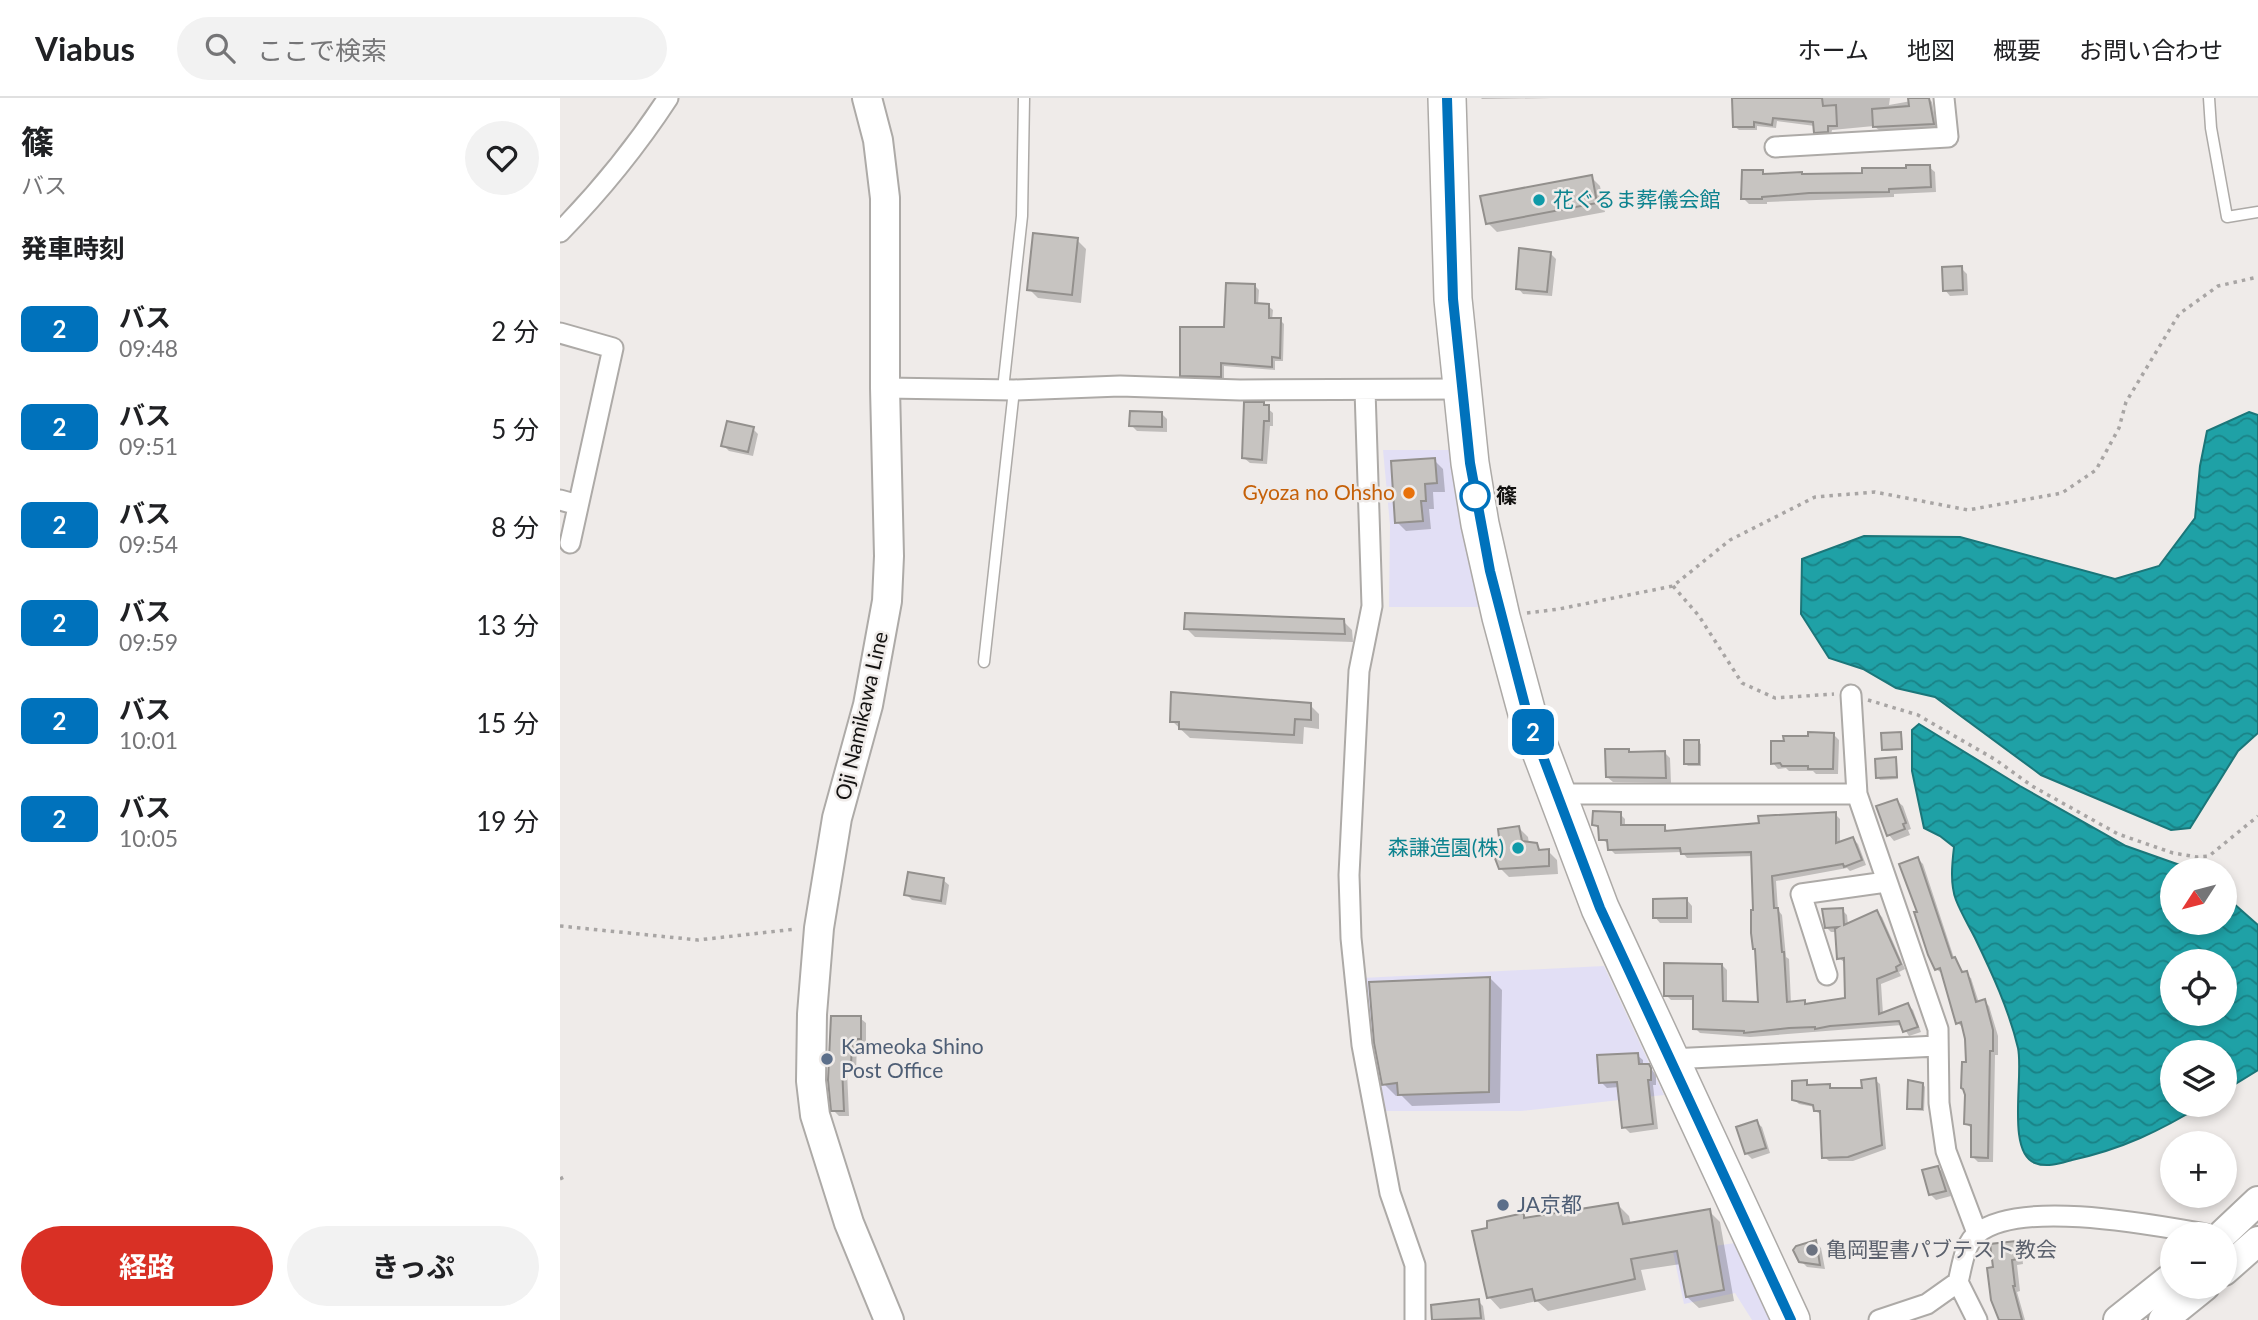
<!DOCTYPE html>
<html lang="ja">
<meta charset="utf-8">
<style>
body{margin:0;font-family:Lato,"Noto Sans JP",sans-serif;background:#f2f2f2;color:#202124;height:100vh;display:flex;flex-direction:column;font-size:26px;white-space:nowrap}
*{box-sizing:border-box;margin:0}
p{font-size:23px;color:#757577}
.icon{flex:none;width:38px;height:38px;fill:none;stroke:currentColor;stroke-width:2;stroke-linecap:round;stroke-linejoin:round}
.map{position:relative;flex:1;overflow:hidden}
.panel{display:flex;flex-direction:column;background:#fff;width:560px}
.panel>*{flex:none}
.badge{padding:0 14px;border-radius:10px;font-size:24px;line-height:46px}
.needle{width:46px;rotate:234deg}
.fabs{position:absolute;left:1600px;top:760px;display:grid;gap:14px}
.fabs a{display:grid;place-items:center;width:77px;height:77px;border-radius:50%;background:#fff;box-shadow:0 4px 10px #0003;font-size:35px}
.map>.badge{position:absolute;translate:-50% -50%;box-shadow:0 0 0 4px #fff}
h2{padding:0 21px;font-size:26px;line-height:63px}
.round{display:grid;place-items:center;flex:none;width:74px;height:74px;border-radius:37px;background:#f2f2f2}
.head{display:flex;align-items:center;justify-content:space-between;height:119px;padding:0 21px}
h1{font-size:33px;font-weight:700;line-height:52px}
.cta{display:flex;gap:14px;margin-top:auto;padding:14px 21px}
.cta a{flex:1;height:80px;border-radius:42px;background:#d93025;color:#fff;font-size:28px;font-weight:700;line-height:80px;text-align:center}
.cta a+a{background:#f2f2f2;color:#202124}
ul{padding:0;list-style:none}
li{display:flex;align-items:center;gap:21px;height:98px;padding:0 21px}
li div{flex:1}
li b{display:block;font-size:26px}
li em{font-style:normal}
li .badge{min-width:77px;font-weight:700;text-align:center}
header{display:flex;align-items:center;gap:42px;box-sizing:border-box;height:98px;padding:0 35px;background:#fff;border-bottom:2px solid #e0e0e0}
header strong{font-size:33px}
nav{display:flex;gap:38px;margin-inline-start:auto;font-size:24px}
.search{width:490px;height:63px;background:#f2f2f2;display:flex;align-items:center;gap:18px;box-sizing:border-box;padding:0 24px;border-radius:38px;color:#757577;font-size:26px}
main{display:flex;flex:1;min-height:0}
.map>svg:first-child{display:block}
.commercial{fill:#e2dff5}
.water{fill:url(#water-waves);stroke:#1b7679;stroke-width:2;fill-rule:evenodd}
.shadow{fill:#0003}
.building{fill:#c7c4c1;stroke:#93908d;stroke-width:2}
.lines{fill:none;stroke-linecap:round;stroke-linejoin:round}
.lane-casing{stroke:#adaaa7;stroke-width:13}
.street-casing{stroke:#adaaa7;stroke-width:23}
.secondary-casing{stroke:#adaaa7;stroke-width:32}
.highway-casing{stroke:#adaaa7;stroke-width:40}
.path{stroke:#a8a5a4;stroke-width:3.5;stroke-dasharray:3.5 5;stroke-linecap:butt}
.lane{stroke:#fff;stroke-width:10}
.street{stroke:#fff;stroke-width:19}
.secondary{stroke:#fff;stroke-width:28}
.highway{stroke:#fff;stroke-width:37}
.line-casing{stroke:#fff;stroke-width:16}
.line{stroke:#0072bc;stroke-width:10}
.culture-dot{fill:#0f9aa8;stroke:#efebe9;stroke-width:2.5}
.food-dot{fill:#e8710a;stroke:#efebe9;stroke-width:2.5}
.stop-dot{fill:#fff;stroke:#0072bc;stroke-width:3.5}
.service-dot{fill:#5c6f8a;stroke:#efebe9;stroke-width:2.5}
.worship-dot{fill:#6b7280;stroke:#efebe9;stroke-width:2.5}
.labels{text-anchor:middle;stroke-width:5;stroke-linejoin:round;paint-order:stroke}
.culture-label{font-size:21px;fill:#0d838f;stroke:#efebe9;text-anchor:start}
.food-label{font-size:21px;fill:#c56008;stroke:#efebe9;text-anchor:end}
.stop-label{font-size:21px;font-weight:bold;fill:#131211;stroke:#efebe9;text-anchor:start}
.street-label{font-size:21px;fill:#131211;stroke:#efebe9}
.service-label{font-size:21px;fill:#4e5e75;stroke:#efebe9;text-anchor:start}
.worship-label{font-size:21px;fill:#5b616d;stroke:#efebe9;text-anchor:start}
</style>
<header>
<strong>Viabus</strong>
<div class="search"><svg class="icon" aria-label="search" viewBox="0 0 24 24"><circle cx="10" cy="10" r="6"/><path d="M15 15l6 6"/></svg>ここで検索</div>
<nav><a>ホーム</a><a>地図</a><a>概要</a><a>お問い合わせ</a></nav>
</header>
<main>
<section class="panel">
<div class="head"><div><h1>篠</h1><p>バス</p></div><a class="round"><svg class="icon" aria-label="heart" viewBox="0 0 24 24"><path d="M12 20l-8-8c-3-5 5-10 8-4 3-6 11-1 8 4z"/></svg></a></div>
<h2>発車時刻</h2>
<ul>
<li><span class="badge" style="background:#0072bc;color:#fff">2</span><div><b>バス</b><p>09:48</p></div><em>2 分</em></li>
<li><span class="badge" style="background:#0072bc;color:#fff">2</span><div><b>バス</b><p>09:51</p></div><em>5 分</em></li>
<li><span class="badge" style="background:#0072bc;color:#fff">2</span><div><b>バス</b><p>09:54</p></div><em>8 分</em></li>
<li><span class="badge" style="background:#0072bc;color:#fff">2</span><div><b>バス</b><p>09:59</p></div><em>13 分</em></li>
<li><span class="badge" style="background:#0072bc;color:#fff">2</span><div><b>バス</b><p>10:01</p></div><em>15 分</em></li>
<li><span class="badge" style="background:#0072bc;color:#fff">2</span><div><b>バス</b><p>10:05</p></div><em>19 分</em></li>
</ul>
<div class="cta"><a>経路</a><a>きっぷ</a></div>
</section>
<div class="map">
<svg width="1698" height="1222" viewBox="0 0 1698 1222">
<defs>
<pattern id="water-waves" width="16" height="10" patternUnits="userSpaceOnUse" patternTransform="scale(1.75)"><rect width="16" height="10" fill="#1fa1a6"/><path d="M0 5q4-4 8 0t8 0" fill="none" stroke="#1a8286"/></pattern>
</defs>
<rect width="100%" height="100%" fill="#efebe9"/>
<path class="commercial" d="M823,352H890L919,509H829L830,427Z
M1044,868L1104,997L961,1013H820L802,880Z
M1182,1144L1223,1222H1192L1175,1195L1124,1206L1113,1154Z"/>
<path class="water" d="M1689,314L1698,317V635L1678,653L1630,730L1611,732L1481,677L1375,599L1336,590L1303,571L1269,560L1241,516L1242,461L1304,438L1400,439L1555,481L1599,468L1635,420L1640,368L1647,333Z
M1359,626L1460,688L1566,748L1634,772H1612V824H1664V797L1698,827V972L1664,993V954H1612V1006H1644C1600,1033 1562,1051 1512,1062C1501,1065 1487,1070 1475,1065C1446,1054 1464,977 1458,950C1449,912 1432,875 1415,840C1409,828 1401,815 1396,802C1390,786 1392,766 1394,749L1380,738L1364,730L1352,673V632ZM1612,863H1664V915H1612Z"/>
<path class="shadow" d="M921,0H992L922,1Z
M1174,0H1330L1329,7L1368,0L1372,4L1377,30L1320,33L1314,28L1272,32L1271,37L1260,38L1255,34V28L1217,23L1216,30L1197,28V32H1179L1174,28Z
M1369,69L1375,74L1376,94L1334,96V99L1207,104V106H1189L1183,100L1202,74L1206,78L1304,77Z
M1031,79L1040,88L1045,114L937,134L928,125Z
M517,142L526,151L521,205L478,200L469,191Z
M990,155L996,161L992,198L963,196L958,190Z
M1401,170L1407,176L1408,197L1390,198L1385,192Z
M695,188L699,192L698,207L708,208L713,212L712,222H720L724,226L723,263H715V272L664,268V283L626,281L622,277L666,231Z
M706,309L713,315V328H710L707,366L690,365L684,360Z
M601,315L607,321V334L577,333L571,327Z
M193,331L198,336L193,358L169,353L163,347Z
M874,362L883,371L885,394H873L874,411H869L871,431L846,433L837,424Z
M783,523L792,532L793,544L635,539L626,530Z
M750,607L759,616V631L744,629L743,646L630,640L612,623Z
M1273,636L1279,642L1278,676H1256L1253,673H1229L1226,670L1218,671L1213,665Z
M1340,636L1342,638L1343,652L1326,653L1324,651Z
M1138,644L1141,646V668H1128L1126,666Z
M1068,653L1071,655L1104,654L1110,660L1111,685L1053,684L1047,679Z
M1335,661L1337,664L1338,681L1320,682L1318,679Z
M1337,703L1343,708L1351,731L1348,732L1350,737L1334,743L1329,737Z
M1060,716L1065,721V729H1104L1110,735L1275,716L1280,721V746L1293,741L1298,746L1306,767L1290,773L1287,770L1216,783L1218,812L1222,817L1226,859L1229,861L1231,905L1244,904L1247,907L1287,902L1285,865L1279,860L1277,834H1271L1266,829L1282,812L1287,817L1288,827L1317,814L1322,819L1345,871L1339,874L1341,878L1321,886L1323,916L1348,907L1353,912L1361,934L1349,938L1342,927L1190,939L1140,935L1135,930V902H1111L1106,897L1162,867L1167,872V905L1200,906L1197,853L1194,850L1193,758L1127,760L1122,754L1055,756L1050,751L1049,746L1041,741L1039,731L1034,726Z
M959,730L968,739L969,746L976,747L983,754L988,753L997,762L998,776L949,779L940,770Z
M1358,761L1363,766L1394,860L1404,875L1411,880L1419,905L1424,903L1429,908L1438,938V957H1435L1433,1064H1418L1412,1058L1413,1031L1406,1026L1407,941L1403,930L1398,925L1383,876L1376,871L1359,815Z
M383,782L389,787L386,807L352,802L346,796Z
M1127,802L1132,808V825H1100L1095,819Z
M930,880L942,892L940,1005L852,1008L841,997L836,998L824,986Z
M300,920L306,925V946H297L296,974L287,973L289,1018H279L273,1012L269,982Z
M1077,957L1083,962V968H1089L1096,977V987H1093L1098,1031L1070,1035L1064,1029L1059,989L1047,990L1041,984Z
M1315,982L1320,986L1326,1051L1293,1063H1269L1264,1059L1262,1017L1255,1013V1009L1239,1006L1234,1001L1246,984L1251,988H1269L1272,991H1303Z
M1363,986L1365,989L1364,1013L1351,1012L1349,1010Z
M1196,1024L1202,1029L1210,1055L1192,1061L1186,1055Z
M1378,1070L1384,1075L1391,1098L1376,1102L1370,1096Z
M1058,1107L1069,1118L1071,1127L1149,1113L1160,1124L1174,1203L1139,1210L1127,1199L1121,1166L1081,1172L1086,1192L988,1213L977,1203L940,1211L929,1199V1131L964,1117L968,1121Z
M1255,1144L1261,1150L1265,1171L1247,1169L1241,1163Z
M1455,1144L1461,1150L1463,1166L1457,1167L1460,1193L1457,1194L1465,1222H1439L1434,1171Z
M918,1203L923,1208L925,1222H874L872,1209Z"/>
<path class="building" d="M1172,0H1262L1263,8L1276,7L1277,28H1268V34L1254,35L1253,24L1213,20L1212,27L1194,24V29H1173Z
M1348,0H1369L1374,26L1313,29L1312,11L1349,8Z
M1346,67H1370L1371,89L1329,91V94L1249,95L1202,99V101H1181L1182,72H1203V76L1242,74V76L1302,75V70H1346Z
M1032,77L1037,105L926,126L920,98Z
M473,135L518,140L512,197L467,192Z
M959,150L991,154L987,194L956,191Z
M1402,168L1403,192L1383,193L1382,169Z
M666,185L695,186V205L709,206V220H721L720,260L712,259V269L661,265V279L620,278V229H664Z
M684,304H704V307H709V323H704L702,362L682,360Z
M570,313L602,314V329L569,328Z
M167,323L194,329L188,354L161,348Z
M875,360L877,385L865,386L866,403H861L863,423L835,425L831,363Z
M625,515L784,521L785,536L624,531Z
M611,594L751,605V622L735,621L734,637L619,631V624H610Z
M1248,634L1274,635L1273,671H1248V668H1222L1220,665L1211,666V643H1224L1223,638H1248Z
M1341,634L1342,651L1322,652L1321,635Z
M1124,642H1139V666H1124Z
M1045,651H1069V654L1105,653L1106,680L1046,679Z
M1336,659L1337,679L1316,680L1315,661Z
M1337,701L1346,725L1343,726L1345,731L1327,738L1316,708Z
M1033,713L1061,714V727H1105V733L1199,725L1198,718L1276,714V745L1293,739L1302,762L1284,769L1283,766L1212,778L1214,810H1218L1222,854H1224L1227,904L1245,902V906L1285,900L1284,860L1277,861L1275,831L1278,829L1265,830L1262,811L1283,810L1284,827L1317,812L1341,866L1336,869L1337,873L1317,881L1319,916L1348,905L1358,929L1343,934L1339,923L1270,928L1255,931V929L1229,930L1184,935V933L1133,931V898H1104V865L1162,866L1163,903L1198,904L1195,851H1193L1191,835V812H1193L1191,754L1121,756L1120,750L1048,752L1047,742H1039L1038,728L1032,727Z
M959,728L962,743L977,745L979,752L989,751V768L939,771L933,755H936V750L940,747L938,731Z
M1358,759L1392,860L1395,859L1402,874L1407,873L1416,904L1425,901L1433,932V953H1430L1428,1060L1411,1059V1027L1404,1026L1405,997L1403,991L1401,990L1402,964H1406L1405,941L1401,924L1396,926L1380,870L1375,872L1368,857L1354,814H1357L1339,766Z
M348,774L384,780L381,803L344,797Z
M1127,800V820H1093V801Z
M930,879L929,994L838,997L837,985L822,987L814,945L809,884Z
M271,918H301V941H292L291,969H282L284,1013H271L268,982Z
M1078,955L1079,966H1089L1091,970V982H1088L1093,1026L1062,1030L1057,984L1039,985L1037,957Z
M1316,980L1322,1047L1288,1059L1262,1060L1260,1013H1254L1253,1007L1232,1002V983L1247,982V987L1270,986V990H1302L1301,982Z
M1348,982L1363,985L1362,1011H1347Z
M1197,1022L1206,1050L1185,1056L1176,1029Z
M1378,1068L1386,1093L1369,1097L1362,1072Z
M1058,1105L1063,1126L1150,1111L1164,1192L1126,1199L1117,1153L1071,1161L1075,1181L975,1203L972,1191L927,1200L912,1133L927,1130V1123L964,1115V1120Z
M1256,1142L1260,1167L1239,1164L1233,1152L1236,1148Z
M1456,1143L1458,1161L1452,1162L1455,1188H1453L1462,1222H1439L1431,1202L1427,1170L1433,1169L1430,1146Z
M919,1201L921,1220L872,1222L871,1207Z"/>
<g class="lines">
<g class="lane-casing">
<path id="lane" d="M1649,0L1651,30L1667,119L1698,114
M443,291L462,118L464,0
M424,564L454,292"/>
</g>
<g class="street-casing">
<path id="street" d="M1215,49L1388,39L1384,0
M0,134C41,92 76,49 108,0
M0,235L53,250L10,445
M325,290L454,292L560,288L680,292L902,291
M805,292L812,508L799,573L789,777L791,840L802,947L830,1095L855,1167V1222
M0,402L18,407
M1291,597L1297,696L1378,931L1379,1005L1386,1053L1417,1135
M997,696H1297
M1267,877L1241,796L1326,784
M1110,961L1377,948
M1398,1184L1417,1222
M1319,1222L1367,1206L1398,1184C1402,1169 1404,1145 1418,1135C1461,1101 1593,1127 1645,1136"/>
</g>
<g class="secondary-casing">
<path id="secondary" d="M307,0L318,42L325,100V290L329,458L327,503L308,607L277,720L259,830L252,916L251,983L255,1017L289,1125L329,1222
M1663,1136L1698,1103
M1664,1173L1698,1143
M1558,1222L1612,1179
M1603,1222L1645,1188"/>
</g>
<g class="highway-casing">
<path id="highway" d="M887,0L893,201L910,365L920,426L941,519L968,619L1040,810L1231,1222"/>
</g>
<path class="path" d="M1113,488L1139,518L1182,585L1215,600L1274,596
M967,515L999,511L1113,488L1170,442L1255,399L1315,394L1408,412L1502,395L1536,372L1559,330L1566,304L1619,216L1658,188L1698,179
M1308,602L1358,617L1436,662L1472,688L1558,736L1613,755L1637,759L1649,758L1698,718
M0,828L138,842L236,831
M0,1081L6,1078"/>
<use href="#lane" class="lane"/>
<use href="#street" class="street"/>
<use href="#secondary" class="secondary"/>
<use href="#highway" class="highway"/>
</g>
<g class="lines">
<g class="line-casing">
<path id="line" d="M887,0L893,201L910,365L930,473L968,619L1040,810L1231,1222"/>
</g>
<use href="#line" class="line"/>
</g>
<g class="culture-dot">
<circle cx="979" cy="102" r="7"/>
<circle cx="958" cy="750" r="7"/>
</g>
<circle class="food-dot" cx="849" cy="395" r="7"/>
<circle class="stop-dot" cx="915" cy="398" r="14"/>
<g class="service-dot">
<circle cx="267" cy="961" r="7"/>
<circle cx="943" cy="1107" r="7"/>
</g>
<circle class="worship-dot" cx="1252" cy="1152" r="7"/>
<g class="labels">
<g class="culture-label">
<text x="993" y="109">花ぐるま葬儀会館</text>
<text x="944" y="757" text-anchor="end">森謙造園(株)</text>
</g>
<g class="food-label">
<text x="835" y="402">Gyoza no Ohsho</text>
</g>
<g class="stop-label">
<text x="936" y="405">篠</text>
</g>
<g class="street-label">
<text transform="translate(302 618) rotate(-77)" y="7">Oji Namikawa Line</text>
</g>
<g class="service-label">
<text x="281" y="956">Kameoka Shino<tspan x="281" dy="24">Post Office</tspan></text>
<text x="957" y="1114">JA京都</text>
</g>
<g class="worship-label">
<text x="1266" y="1159">亀岡聖書パブテスト教会</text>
</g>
</g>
</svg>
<div class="fabs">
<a><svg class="needle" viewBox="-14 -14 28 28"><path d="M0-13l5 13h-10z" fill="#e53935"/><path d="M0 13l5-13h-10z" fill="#757577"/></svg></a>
<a><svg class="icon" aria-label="locate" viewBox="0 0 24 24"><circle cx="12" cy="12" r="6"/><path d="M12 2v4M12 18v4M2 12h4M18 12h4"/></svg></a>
<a><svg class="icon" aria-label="layers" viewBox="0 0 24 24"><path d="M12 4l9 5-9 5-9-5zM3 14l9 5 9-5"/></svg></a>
<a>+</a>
<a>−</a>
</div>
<b class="badge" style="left:973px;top:634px;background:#0072bc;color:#fff">2</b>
</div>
</main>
